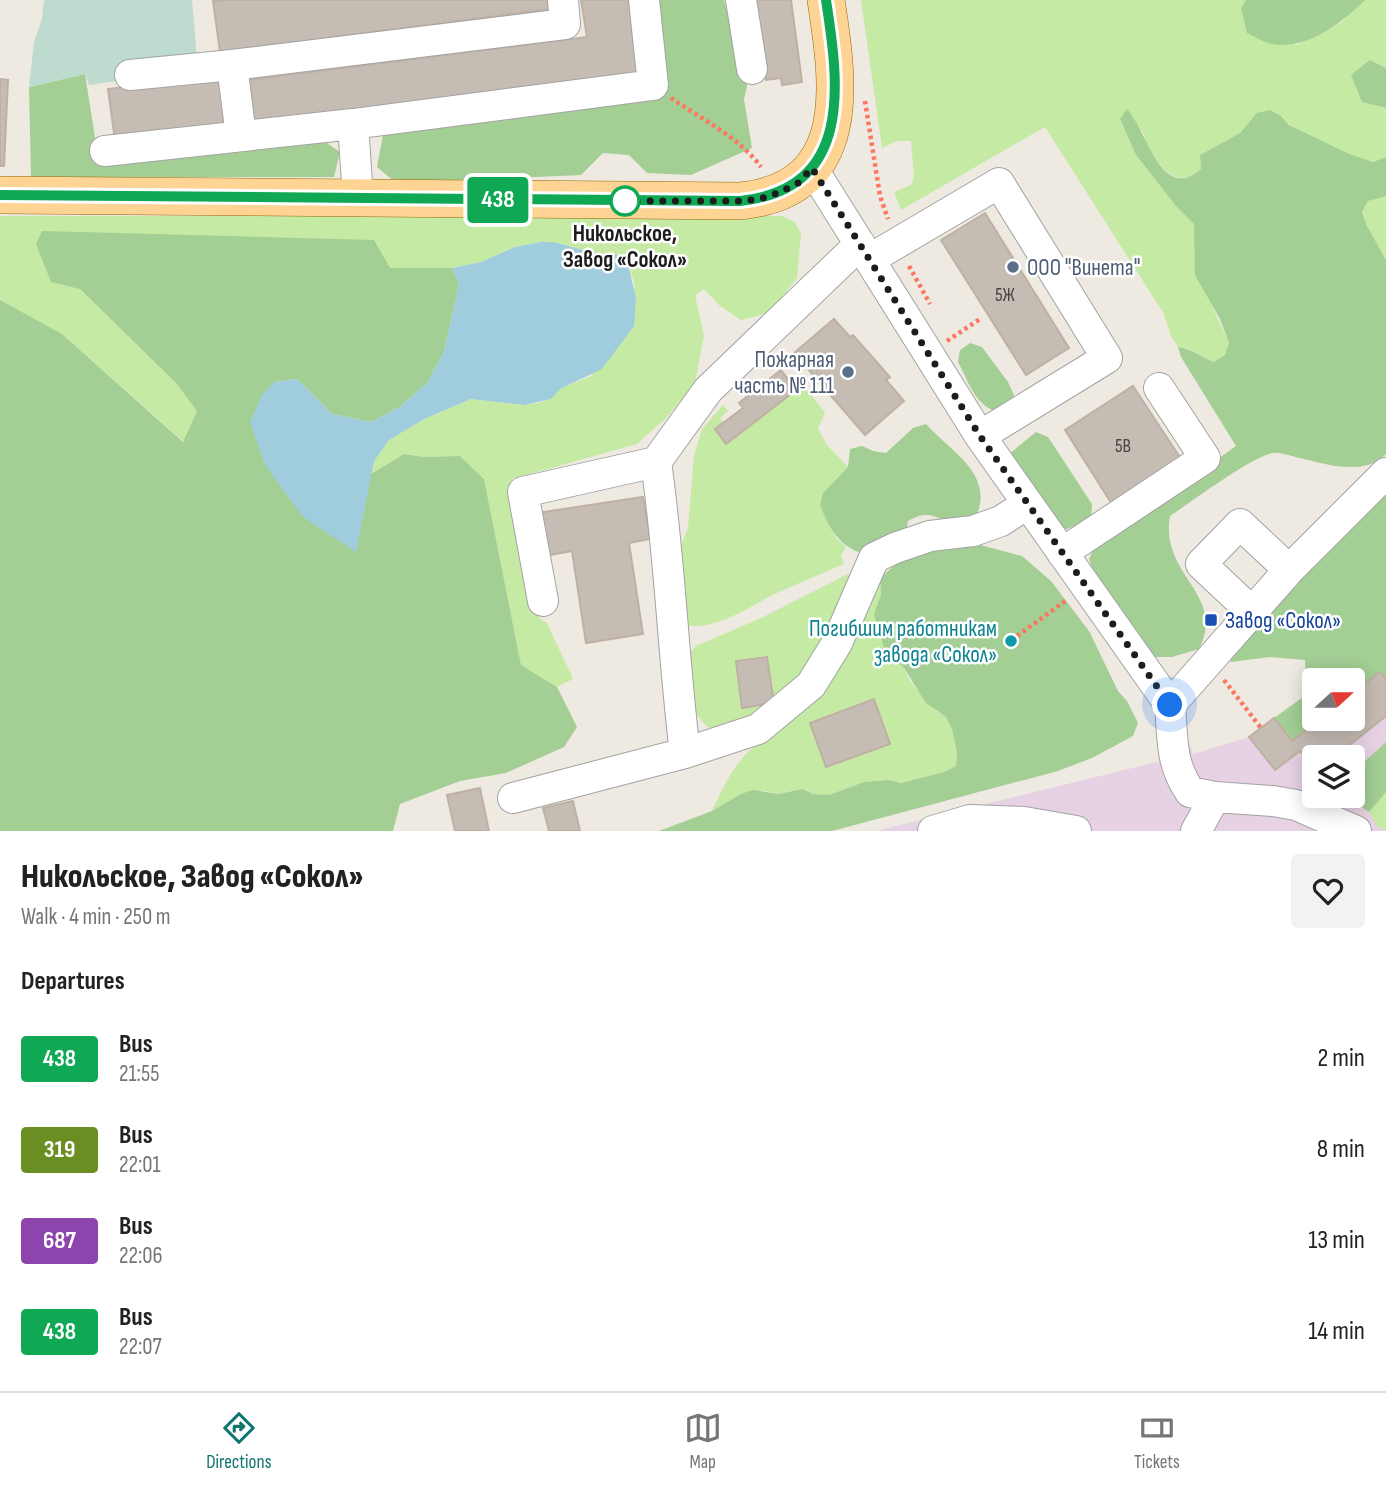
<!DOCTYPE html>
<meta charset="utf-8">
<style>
body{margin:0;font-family:"Sofia Sans Condensed",sans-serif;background:#f2f2f2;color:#222;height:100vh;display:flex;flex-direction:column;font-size:26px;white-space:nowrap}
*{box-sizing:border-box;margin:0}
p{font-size:23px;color:#767676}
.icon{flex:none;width:38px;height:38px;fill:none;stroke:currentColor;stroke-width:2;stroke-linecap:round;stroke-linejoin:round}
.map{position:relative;height:831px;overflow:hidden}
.panel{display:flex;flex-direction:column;background:#fff;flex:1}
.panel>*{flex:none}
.badge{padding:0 14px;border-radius:5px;font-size:24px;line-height:46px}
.needle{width:46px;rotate:69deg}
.tools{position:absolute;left:1302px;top:668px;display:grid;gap:14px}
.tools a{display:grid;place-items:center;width:63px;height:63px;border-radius:7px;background:#fff;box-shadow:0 4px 18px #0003;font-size:35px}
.you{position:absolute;width:35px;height:35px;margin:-18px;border:5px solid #fff;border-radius:50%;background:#1a73e8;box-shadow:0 0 0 10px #1a73e833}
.map>.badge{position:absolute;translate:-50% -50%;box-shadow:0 0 0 4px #fff}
h2{padding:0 21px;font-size:26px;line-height:63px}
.round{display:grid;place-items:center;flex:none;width:74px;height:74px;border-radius:7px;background:#f2f2f2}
.summary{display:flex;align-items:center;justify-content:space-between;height:119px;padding:0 21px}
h1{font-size:33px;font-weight:800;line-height:52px}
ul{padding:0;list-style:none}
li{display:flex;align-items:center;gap:21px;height:91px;padding:0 21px}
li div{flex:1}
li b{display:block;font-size:26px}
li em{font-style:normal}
li .badge{min-width:77px;font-weight:700;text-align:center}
.menu{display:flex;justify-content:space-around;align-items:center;height:98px;border-top:2px solid #e0e0e0;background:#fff;font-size:19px;color:#767676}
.menu a{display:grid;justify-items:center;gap:4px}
.menu .on{color:#0f766e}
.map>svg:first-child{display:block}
.industrial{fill:#e7d2e3;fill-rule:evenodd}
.grass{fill:#c5eaa4}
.forest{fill:#a3ce94}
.wetland{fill:#bddccf}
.water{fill:#9fcddd}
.building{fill:#c5bcb4;stroke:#bfb0a3;stroke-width:2}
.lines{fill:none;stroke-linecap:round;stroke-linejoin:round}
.minor-casing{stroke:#a3a3a3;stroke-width:32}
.major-casing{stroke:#936700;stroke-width:38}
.path{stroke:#fd7662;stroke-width:4.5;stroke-dasharray:3.5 3.5;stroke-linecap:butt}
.minor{stroke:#fff;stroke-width:30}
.major{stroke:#fed495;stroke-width:37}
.line-casing{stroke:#fff;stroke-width:16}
.line{stroke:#10a855;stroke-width:10}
.walk{stroke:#1c1c1c;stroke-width:7;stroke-dasharray:0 12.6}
.stop-dot{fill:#fff;stroke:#10a855;stroke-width:3.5}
.service-dot{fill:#5c6f8a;stroke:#fff;stroke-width:2.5}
.transit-dot{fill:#1a4fb4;stroke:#fff;stroke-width:2.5}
.culture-dot{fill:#0f9aa8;stroke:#fff;stroke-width:2.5}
.labels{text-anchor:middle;stroke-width:5;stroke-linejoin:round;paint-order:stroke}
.number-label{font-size:19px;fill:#464442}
.stop-label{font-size:23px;font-weight:bold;fill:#1c1c1c;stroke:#fff}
.service-label{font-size:23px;fill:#4e5e75;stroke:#fff;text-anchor:start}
.transit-label{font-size:23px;fill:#164399;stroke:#fff;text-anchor:start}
.culture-label{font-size:23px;fill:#0d838f;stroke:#fff;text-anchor:end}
</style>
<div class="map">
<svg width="1386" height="831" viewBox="0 0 1386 831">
<rect width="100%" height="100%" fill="#eeeae1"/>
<path class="industrial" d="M1386,669V831H876L1161,761L1160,753L1190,744L1193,754L1249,737L1274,718L1292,741L1320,719H1353V694ZM1314,758H1353V796H1314Z"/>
<path class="grass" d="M861,0H1246L1241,8L1296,45L1340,23L1365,0H1386V68L1370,60L1362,102L1386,108V157C1381,159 1376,162 1370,161C1345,157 1297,135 1281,116L1249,122L1240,133L1200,155L1201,169C1175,191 1160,167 1147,144C1145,140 1144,132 1140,129C1136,125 1126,122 1120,119L1136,155L1176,206L1194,224L1196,249L1213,308L1229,343L1225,355L1214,362C1200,357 1194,350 1178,347L1171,336L1164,314L1045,127L901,210L894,192L911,185L914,176L911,141H897L882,148Z
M1380,196H1386V260L1366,224L1362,212L1368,201Z
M0,216H782L795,222L801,234L797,278L778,302L765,314L741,320L720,306L704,289L695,295L704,336L695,383L666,418L637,444L512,479L515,512L539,618L547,623L573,679L557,687L521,665L484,479L460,456L424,457L404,454L371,474L374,460L389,440L424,419L471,399L524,405L538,403L551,399L559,389L591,376L635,286L628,263L617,255L590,252L554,242H541L515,247L481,262L452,268H390L79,288L176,383L197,411L184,442L62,334L0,300Z
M805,387L825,413L818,428L827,445L848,467L823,493L820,505L836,538L846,547L841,555L844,564C823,573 801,582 779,592C755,603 712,634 685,624L679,550L688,528L694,455L702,429L723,405L728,411L720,418L724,423L715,430L727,444L796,390Z
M848,574L852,582L838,625L774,709L711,730C686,707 686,692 683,660L696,646L761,618Z
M880,578L881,594L874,614L885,651L904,668L910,681L936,711L946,717L952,729L957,754L956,766L944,772L901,783L889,780L864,782L829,795L813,794L802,789L779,794L765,791L741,794L712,811C731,771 738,756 775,731Z
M1386,792V831L1377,826L1369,812Z"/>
<path class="forest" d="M649,0H724L747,86L744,99L752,148L691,175L647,173L629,155L603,153L581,175L396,183L377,167L384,130L661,95Z
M1246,0H1365C1342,23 1307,50 1272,44C1264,42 1255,37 1247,33L1241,8Z
M1370,60L1386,68V108L1362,102L1351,75Z
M85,74L99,163L321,139L340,152L334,177H31L29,87Z
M1127,109C1147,130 1161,204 1201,169L1200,155L1240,133L1257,113L1270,110L1281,116L1289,125L1349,154L1373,162L1386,157V196L1368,201L1362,212L1366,224L1386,260V454C1365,477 1326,464 1299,458C1291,456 1280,452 1272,453C1250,458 1191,502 1170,516C1159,575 1227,594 1199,649L1172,657H1147L1097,583L1089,559L1094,548L1236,446L1181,357L1178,347C1194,350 1200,357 1214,362L1225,355L1229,343L1220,319L1195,275L1194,224L1176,206L1136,155L1120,119Z
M42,231L374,240L390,268H452L459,285L444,352L427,383L400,407L371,422L332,414L297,379L274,382L356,551L371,474L404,454L424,457L460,456L484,479L521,665L557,687L577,727L564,747L506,773L460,781L400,804L393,831H0V300L62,334L183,442L197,411L176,383L80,289L51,282L36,244Z
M970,343L982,347L1008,382L1014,395L1013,407L1003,414C974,406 971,386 958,362L960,350Z
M926,424C951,452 995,474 976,517C970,518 964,521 959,522C937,524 934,506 908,521L906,535L858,552C836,542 829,527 820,505L823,493L848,467L850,449L862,446L873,451L886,453L913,428Z
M1036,432L1048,437L1092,504L1091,519L1067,529L1055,527L1009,454Z
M1386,485V679L1380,672L1353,694V681H1314V719H1320L1292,741L1274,718L1306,695L1305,660L1270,657L1231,662L1230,653Z
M973,543L1022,556L1051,581L1089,631L1118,691L1127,701L1138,723L1133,736L1092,758L1058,771L832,831H659L712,811L741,794L753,790L779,794L802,789L813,794L829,795L864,782L889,780L901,783L944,772L956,766L957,753L952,729L946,717L926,703L904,668L885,651L874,614L881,594L880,578L910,552Z
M1386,742V792L1369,812L1345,796H1353V772Z"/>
<path class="wetland" d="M44,0H192L198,69L89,85L85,74L29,87L34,42L42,19Z"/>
<path class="water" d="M541,242H554L590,252L617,255L628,263L636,299L634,326L602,369L560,389L551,399L524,405L471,399L424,419L389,440L374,461L356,552L303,517L265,465L250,422L262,395L274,382L297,379L332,414L371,422L400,407L427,383L444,352L459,285L452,268L481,262L515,247Z"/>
<path class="building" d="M223,0H550L551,9L220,52L213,1Z
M581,0H639L643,80L254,129L248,80L587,37Z
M750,0H791L802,82L782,85L781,78L766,80L759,24Z
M219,75L225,126L115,140L108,89Z
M0,79L8,80L4,166H0Z
M985,213L1069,348L1026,375L941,240Z
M834,319L850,337L853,335L890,377L886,380L904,401L865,435L794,353Z
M781,370L796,390L726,444L715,429L743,408L739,403Z
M1133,386L1181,459L1112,504L1065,430Z
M643,497L650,539L629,543L643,634L586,643L572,551L544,556L537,513Z
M767,657L774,703L742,708L736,661Z
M1380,672L1386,679V716L1333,758H1314V769L1300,751L1275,770L1249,737L1274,718L1292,741L1320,719H1353V694Z
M874,699L890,744L826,767L810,723Z
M480,788L489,831H455L447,795Z
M573,801L580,831H549L543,808Z"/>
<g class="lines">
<g class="minor-casing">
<path id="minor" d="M741,0L752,69
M232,65L565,24L563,0
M130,75L232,65L241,136
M105,151L353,124
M812,168L980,436L1170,705C1173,740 1170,762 1190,792L1215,797L1273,801L1296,805L1356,831
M358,198L353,124L653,85L644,0
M870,259L999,183L1107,358L980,436
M656,462C670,558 673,656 685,753L758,729L811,685L837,643L874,558L895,548L930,536L973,531L1001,521L1027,504
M1062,553L1205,458L1159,388
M543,601L523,492L656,462L708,390L860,244
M1252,612L1201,564L1240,524L1289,570
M1170,705L1289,570L1386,473
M513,798L685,753
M933,831L970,820L1024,822L1076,831
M1196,831L1215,797"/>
</g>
<g class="major-casing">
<path id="major" d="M0,195L740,201C855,189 839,84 826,0"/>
</g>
<path class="path" d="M671,98C701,119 739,137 761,167
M865,101L880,196L888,219
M909,266L930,304
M947,341L980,319
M1017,636L1068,599
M1224,680L1261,728"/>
<use href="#minor" class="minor"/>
<use href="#major" class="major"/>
</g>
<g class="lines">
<g class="line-casing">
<path id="line" d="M0,195L740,201C854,189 839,84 826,0"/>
</g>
<use href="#line" class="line"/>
<path class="walk" d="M625,201H740L760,199L780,192L798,183L812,168L980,436L1170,705"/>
</g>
<circle class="stop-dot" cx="625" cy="201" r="14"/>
<g class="service-dot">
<circle cx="1013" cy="267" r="7"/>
<circle cx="848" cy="372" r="7"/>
</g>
<rect class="transit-dot" x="1204" y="613" width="14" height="14" rx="3.5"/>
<circle class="culture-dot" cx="1011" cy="641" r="7"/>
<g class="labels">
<g class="number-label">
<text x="1005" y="301">5Ж</text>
<text x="1123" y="452">5В</text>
</g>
<g class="stop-label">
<text x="625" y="241">Никольское,<tspan x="625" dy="26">Завод «Сокол»</tspan></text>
</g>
<g class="service-label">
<text x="1027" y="275">ООО "Винета"</text>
<text x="834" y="367" text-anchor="end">Пожарная<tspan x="834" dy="26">часть № 111</tspan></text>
</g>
<g class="transit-label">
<text x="1225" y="628">Завод «Сокол»</text>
</g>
<g class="culture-label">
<text x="997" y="636">Погибшим работникам<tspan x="997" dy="26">завода «Сокол»</tspan></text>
</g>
</g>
</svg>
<div class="tools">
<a><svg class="needle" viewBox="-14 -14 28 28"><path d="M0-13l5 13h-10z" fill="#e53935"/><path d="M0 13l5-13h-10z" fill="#767676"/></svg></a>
<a><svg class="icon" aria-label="layers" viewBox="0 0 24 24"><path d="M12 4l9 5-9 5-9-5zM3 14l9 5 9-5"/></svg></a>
</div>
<div class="you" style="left:1170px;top:705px"></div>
<b class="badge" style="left:498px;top:200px;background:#10a855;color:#fff">438</b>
</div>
<section class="panel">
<div class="summary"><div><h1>Никольское, Завод «Сокол»</h1><p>Walk · 4 min · 250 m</p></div><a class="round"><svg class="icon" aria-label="heart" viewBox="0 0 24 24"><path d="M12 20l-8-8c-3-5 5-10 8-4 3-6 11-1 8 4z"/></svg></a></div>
<h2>Departures</h2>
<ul>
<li><span class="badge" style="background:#10a855;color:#fff">438</span><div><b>Bus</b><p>21:55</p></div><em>2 min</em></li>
<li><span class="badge" style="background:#6b8e23;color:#fff">319</span><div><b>Bus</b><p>22:01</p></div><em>8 min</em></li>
<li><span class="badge" style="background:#8e44ad;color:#fff">687</span><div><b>Bus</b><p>22:06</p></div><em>13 min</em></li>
<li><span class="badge" style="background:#10a855;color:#fff">438</span><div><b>Bus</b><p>22:07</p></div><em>14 min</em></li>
</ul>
</section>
<nav class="menu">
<a class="on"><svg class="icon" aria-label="directions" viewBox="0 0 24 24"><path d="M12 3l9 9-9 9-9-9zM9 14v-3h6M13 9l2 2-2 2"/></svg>Directions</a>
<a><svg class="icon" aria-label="map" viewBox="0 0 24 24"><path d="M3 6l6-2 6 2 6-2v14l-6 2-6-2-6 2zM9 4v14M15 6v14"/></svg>Map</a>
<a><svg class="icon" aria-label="tickets" viewBox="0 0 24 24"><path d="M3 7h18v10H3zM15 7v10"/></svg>Tickets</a>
</nav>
